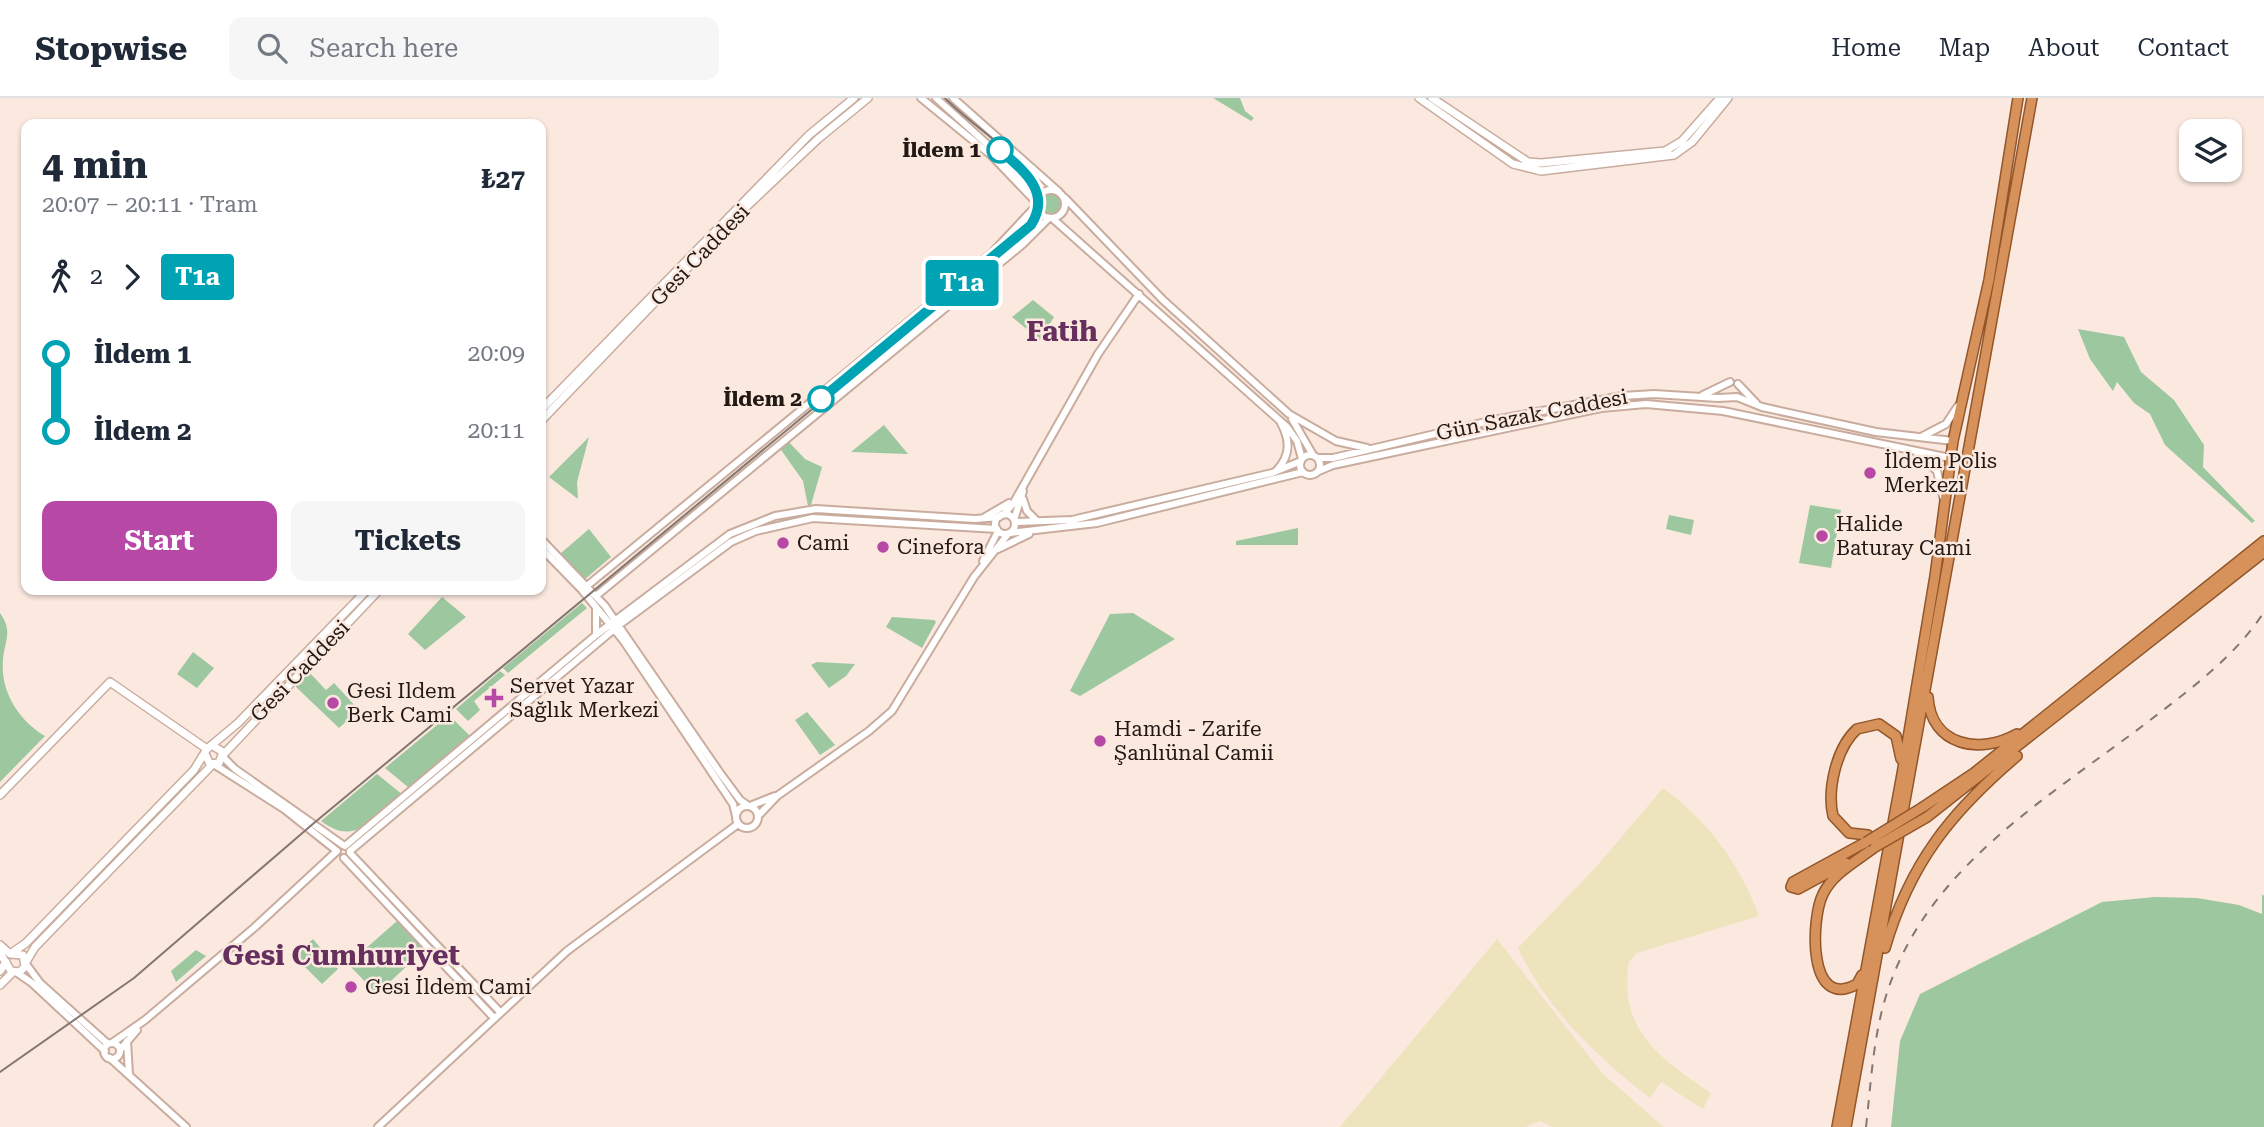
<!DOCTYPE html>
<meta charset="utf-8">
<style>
body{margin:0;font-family:"Roboto Serif",serif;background:#f6f6f7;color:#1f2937;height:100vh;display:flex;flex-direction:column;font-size:26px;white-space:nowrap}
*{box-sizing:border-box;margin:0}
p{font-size:23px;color:#747a83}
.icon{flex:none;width:38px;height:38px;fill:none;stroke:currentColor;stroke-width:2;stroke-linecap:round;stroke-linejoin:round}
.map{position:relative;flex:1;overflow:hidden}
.sheet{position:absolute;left:21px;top:21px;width:525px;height:476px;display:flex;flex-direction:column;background:#fff;border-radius:14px;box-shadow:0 2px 5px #0004}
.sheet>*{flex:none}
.badge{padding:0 14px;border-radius:5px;font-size:24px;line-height:46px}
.fabs{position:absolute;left:2179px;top:21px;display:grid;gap:14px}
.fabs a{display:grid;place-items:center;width:63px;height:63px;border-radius:14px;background:#fff;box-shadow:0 2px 5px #0004;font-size:35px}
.map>.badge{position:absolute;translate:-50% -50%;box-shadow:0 0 0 4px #fff}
.legs{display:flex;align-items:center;gap:10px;height:77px;padding:0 21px;font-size:23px}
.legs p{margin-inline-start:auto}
.headline{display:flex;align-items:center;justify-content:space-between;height:119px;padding:0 21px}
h1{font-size:38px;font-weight:700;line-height:52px}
.cta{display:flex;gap:14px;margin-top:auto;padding:14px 21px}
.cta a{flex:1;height:80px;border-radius:14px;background:#b748a6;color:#fff;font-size:28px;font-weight:700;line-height:80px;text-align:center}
.cta a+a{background:#f6f6f7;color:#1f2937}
ul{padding:0 21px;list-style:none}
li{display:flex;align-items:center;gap:24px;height:77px;font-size:26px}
li i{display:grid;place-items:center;width:10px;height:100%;margin:0 9px;background:currentColor}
li i::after{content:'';width:18px;height:18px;margin:-9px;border:5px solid;border-radius:50%;background:#fff}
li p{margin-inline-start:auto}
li:first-child i{background:linear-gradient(#0000 50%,currentColor 0)}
li:last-child i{background:linear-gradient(currentColor 50%,#0000 0)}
header{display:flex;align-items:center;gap:42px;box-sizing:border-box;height:98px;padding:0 35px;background:#fff;border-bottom:2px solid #e0e1e3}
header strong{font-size:33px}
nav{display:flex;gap:38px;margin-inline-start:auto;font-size:24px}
.search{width:490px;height:63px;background:#f6f6f7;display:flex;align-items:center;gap:18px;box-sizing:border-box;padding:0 24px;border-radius:14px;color:#747a83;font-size:26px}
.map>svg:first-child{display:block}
.green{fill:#9dc79f}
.sand{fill:#ede4be}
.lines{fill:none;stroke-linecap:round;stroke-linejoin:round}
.tertiary-casing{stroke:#c9ac9e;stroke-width:10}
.secondary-casing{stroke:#c9ac9e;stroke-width:10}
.trunk-casing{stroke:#925629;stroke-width:12}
.tertiary{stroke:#fff;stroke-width:6}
.secondary{stroke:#fff;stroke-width:7}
.trunk{stroke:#d7925c;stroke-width:9}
.tram{stroke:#847770;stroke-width:2}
.rail{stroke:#847770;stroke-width:2;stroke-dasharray:9 9;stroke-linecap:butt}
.trunk-bridge-casing{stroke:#925629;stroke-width:12;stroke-linecap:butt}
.trunk-bridge{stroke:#d7925c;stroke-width:9}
.line-1-casing{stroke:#fff;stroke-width:16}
.line-1{stroke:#00a3b4;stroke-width:10}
.stop-1-dot{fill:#fff;stroke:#00a3b4;stroke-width:3.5}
.poi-dot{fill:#b748a6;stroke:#fbe9e0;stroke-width:2.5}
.labels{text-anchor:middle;stroke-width:5;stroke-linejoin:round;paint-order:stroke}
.stop-label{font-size:21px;font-weight:bold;fill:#231914;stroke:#fbe9e0;text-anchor:end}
.street-label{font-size:21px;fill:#231914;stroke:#fbe9e0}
.poi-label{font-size:21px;fill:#231914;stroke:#fbe9e0;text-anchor:start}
.district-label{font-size:28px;font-weight:bold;fill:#662f5d;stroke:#fbe9e0}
</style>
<header>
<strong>Stopwise</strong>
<div class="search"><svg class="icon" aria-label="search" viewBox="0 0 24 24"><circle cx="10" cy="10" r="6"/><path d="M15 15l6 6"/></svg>Search here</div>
<nav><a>Home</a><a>Map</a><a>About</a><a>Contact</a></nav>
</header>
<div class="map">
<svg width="2264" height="1029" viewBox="0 0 2264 1029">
<rect width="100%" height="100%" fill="#fbe9e0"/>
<path class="green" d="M1213,0H1240L1245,13L1254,20L1251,23Z
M1041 106a10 10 0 1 1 20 0a10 10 0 1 1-20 0Z
M1033,202L1054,219L1040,242L1012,219Z
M2078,231L2124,239L2141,274L2174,302L2204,347L2203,369L2255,423L2252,425L2165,347L2150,316L2134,305L2117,284L2113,293L2090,261Z
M884,327L908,356L851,354Z
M589,339L577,384L578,401L549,379Z
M787,342L805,361L822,369L811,407L808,408L803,383L779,349Z
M1810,407L1841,412L1831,470L1799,465Z
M1669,417L1694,422L1691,437L1666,431Z
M1298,430V447H1236V443Z
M589,431L611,459L584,482L561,455Z
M442,499L466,519L425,552L408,536Z
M582,505L587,510L508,575L503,570Z
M0,515C13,533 5,542 3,561C0,593 18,622 45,638L0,684Z
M1133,515L1175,541L1080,598L1070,593L1110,516Z
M892,519L934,522L936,524L922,550L886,529Z
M193,554L214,570L197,590L177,576Z
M817,564L855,566L846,578L829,590L811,567Z
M308,573L326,592L334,585L359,612L339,630L296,589L295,585Z
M500,573L505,577L474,603L480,612L468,623L456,611Z
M807,614L835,647L820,657L795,622Z
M449,617L470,638L409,690L385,670Z
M377,676L403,697C375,719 356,750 321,723Z
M2262,796L2264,798V1029H1891L1900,943L1920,896L2102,804L2155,799L2197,800L2239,807L2262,816Z
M397,823L424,852L377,896L348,866Z
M313,841L338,871L322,886L294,858Z
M196,852L206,858L176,884L171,873Z"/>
<path class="sand" d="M1663,690C1708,723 1740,766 1759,818L1637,855L1629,864C1618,933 1661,961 1711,995L1703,1011L1661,984L1650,1000C1598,960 1545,910 1518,850L1597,768Z
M1497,841L1603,976L1664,1029H1553L1540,1023L1526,1029H1340Z"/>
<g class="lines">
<g class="tertiary-casing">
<path id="tertiary" d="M921,0L992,58L1037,105
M936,0L997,55L1031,93L1040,97
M953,0L1059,94
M1037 106a14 14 0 1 1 28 0a14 14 0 1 1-28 0Z
M1065,100L1163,202L1289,316L1336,343L1367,350
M1052,120L1287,329L1297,343L1302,361
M1738,286L1756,305
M1703,297L1730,284
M1292,321L1313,357
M1923,338L1946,326L1958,308
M1916,354L1937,373L1943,399
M1300 367a10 10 0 1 1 20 0a10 10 0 1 1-20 0Z
M1318,360H1333L1494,322L1622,298L1654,296L1718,300L1737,299L1762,309L1876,334L1953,343
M1277,372C1291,357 1290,342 1281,325
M1319,373L1333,367L1601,310L1646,306L1723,313L1950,360
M1023,401L1027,413L1037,423
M995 426a10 10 0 1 1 20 0a10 10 0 1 1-20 0Z
M1003,417L1013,406L1098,256L1139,196
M985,419L1009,405
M1014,422L1023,393
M1015,424L1072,422L1272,375L1301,363
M1010,435L1097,425L1303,374
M541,441L605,508L720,675L740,702L747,707
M541,450L582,492L623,542L733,706L736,718
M998,451L1029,436
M983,463L998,433
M582,492L992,155L1037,107
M596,498L1023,146L1049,120
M596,537V510
M223,659L235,671L343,747
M215,667L284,711L337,753
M736 719a11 11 0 1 1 22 0a11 11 0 1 1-22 0Z
M750,708L775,698
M759,717L777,698L869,633L892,613L974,479L1008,436
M345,748L596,537L730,436L775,418L816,411L975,421L999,419
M350,753L619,527L731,444L756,433L813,420L997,431
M350,755L500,914
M344,760L494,920
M26,866L40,885L108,946
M16,874L32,885L105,953
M127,943L129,976
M112,945L145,922L255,829L337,753
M104 953a8 8 0 1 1 16 0a8 8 0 1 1-16 0Z
M120,952L137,932
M110,960L186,1029
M378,1029L567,853L738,726"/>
</g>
<g class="secondary-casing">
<path id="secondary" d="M1419,0L1513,66L1541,73L1674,57L1692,44L1728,0
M1432,0L1528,64L1541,65L1665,53L1682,43L1720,0
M541,312L809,37L854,0
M541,323L744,111L818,41L868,0
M205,656L210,666L219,665L223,654L213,648
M223,657L379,492
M0,697L110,584L207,651
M0,847L10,856L23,857L25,869L19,874L11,873L0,855
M13,854L26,845L194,672L207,651L238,625L367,492
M26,864L35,849L212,667
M0,873L6,864
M0,887L13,874"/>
</g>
<g class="trunk-casing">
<path id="trunk" d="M1928,599C1931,648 1980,657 2017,636
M1923,709L1974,675L2264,443
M1927,719L2264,454
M1868,737L1849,735L1833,718C1827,692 1836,650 1857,631L1879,626L1896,638L1901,661
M1846,765L1798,791L1791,789L1793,784L1866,744
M1885,850C1910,765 1951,714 2017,658
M1862,877L1857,886C1807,914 1811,820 1823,796C1833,775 1857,763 1875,749
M1837,1029L1902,676L1935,478L1953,343L1989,182L2018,0
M1846,1029L2032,0"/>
</g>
<use href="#tertiary" class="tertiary"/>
<use href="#secondary" class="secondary"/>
<use href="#trunk" class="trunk"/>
<path class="tram" d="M0,974L134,880L314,725L1029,131C1039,120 1045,106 1039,91C1028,62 968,25 945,0"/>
<path class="rail" d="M1866,1029C1871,985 1873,940 1886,898C1925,771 2045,702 2145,626C2188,593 2234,560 2264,514"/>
<g class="trunk-bridge-casing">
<path id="trunk-bridge" d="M1866,744L1923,709
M1875,749L1927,719"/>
</g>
<use href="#trunk-bridge" class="trunk-bridge"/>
</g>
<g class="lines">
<g class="line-1-casing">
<path id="line-1" d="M821,301L1031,127C1052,94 1023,72 1000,52"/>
</g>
<use href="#line-1" class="line-1"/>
</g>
<g class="stop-1-dot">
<circle cx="1000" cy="52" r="12"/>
<circle cx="821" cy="301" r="12"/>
</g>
<g class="poi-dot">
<circle cx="1870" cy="375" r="7"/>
<circle cx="1822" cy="438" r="7"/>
<circle cx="783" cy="445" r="7"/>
<circle cx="883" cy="449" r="7"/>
<path d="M490.5 589.5h7v7h7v7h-7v7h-7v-7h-7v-7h7z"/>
<circle cx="333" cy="605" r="7"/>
<circle cx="1100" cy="643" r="7"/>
<circle cx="351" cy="889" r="7"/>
</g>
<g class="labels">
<g class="stop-label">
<text x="981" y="59">İldem 1</text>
<text x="802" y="308">İldem 2</text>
</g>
<g class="street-label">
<text transform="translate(700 157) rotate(-46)" y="7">Gesi Caddesi</text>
<text transform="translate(1532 317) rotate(-11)" y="7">Gün Sazak Caddesi</text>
<text transform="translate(300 573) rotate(-46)" y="7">Gesi Caddesi</text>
</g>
<g class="poi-label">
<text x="1884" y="370">İldem Polis<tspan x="1884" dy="24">Merkezi</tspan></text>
<text x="1836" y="433">Halide<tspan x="1836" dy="24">Baturay Cami</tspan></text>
<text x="797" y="452">Cami</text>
<text x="897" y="456">Cinefora</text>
<text x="510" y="595">Servet Yazar<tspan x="510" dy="24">Sağlık Merkezi</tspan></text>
<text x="347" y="600">Gesi Ildem<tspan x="347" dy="24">Berk Cami</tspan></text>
<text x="1114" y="638">Hamdi - Zarife<tspan x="1114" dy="24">Şanlıünal Camii</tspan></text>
<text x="365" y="896">Gesi İldem Cami</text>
</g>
<g class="district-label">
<text x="1062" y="243">Fatih</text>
<text x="341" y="867">Gesi Cumhuriyet</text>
</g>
</g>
</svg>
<div class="fabs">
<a><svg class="icon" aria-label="layers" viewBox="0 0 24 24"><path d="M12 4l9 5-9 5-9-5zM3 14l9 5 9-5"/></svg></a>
</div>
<b class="badge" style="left:962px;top:185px;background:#00a3b4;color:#fff">T1a</b>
<section class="sheet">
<div class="headline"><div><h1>4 min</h1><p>20:07 – 20:11 · Tram</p></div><b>₺27</b></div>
<div class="legs"><svg class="icon" aria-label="walk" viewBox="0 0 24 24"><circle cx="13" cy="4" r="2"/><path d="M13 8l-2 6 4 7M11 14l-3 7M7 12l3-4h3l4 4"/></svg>2<svg class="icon" aria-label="forward" viewBox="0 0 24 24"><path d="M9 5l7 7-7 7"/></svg><b class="badge" style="background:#00a3b4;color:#fff">T1a</b></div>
<ul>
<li><i style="color:#00a3b4"></i><b>İldem 1</b><p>20:09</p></li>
<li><i style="color:#00a3b4"></i><b>İldem 2</b><p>20:11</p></li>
</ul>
<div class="cta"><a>Start</a><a>Tickets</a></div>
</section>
</div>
